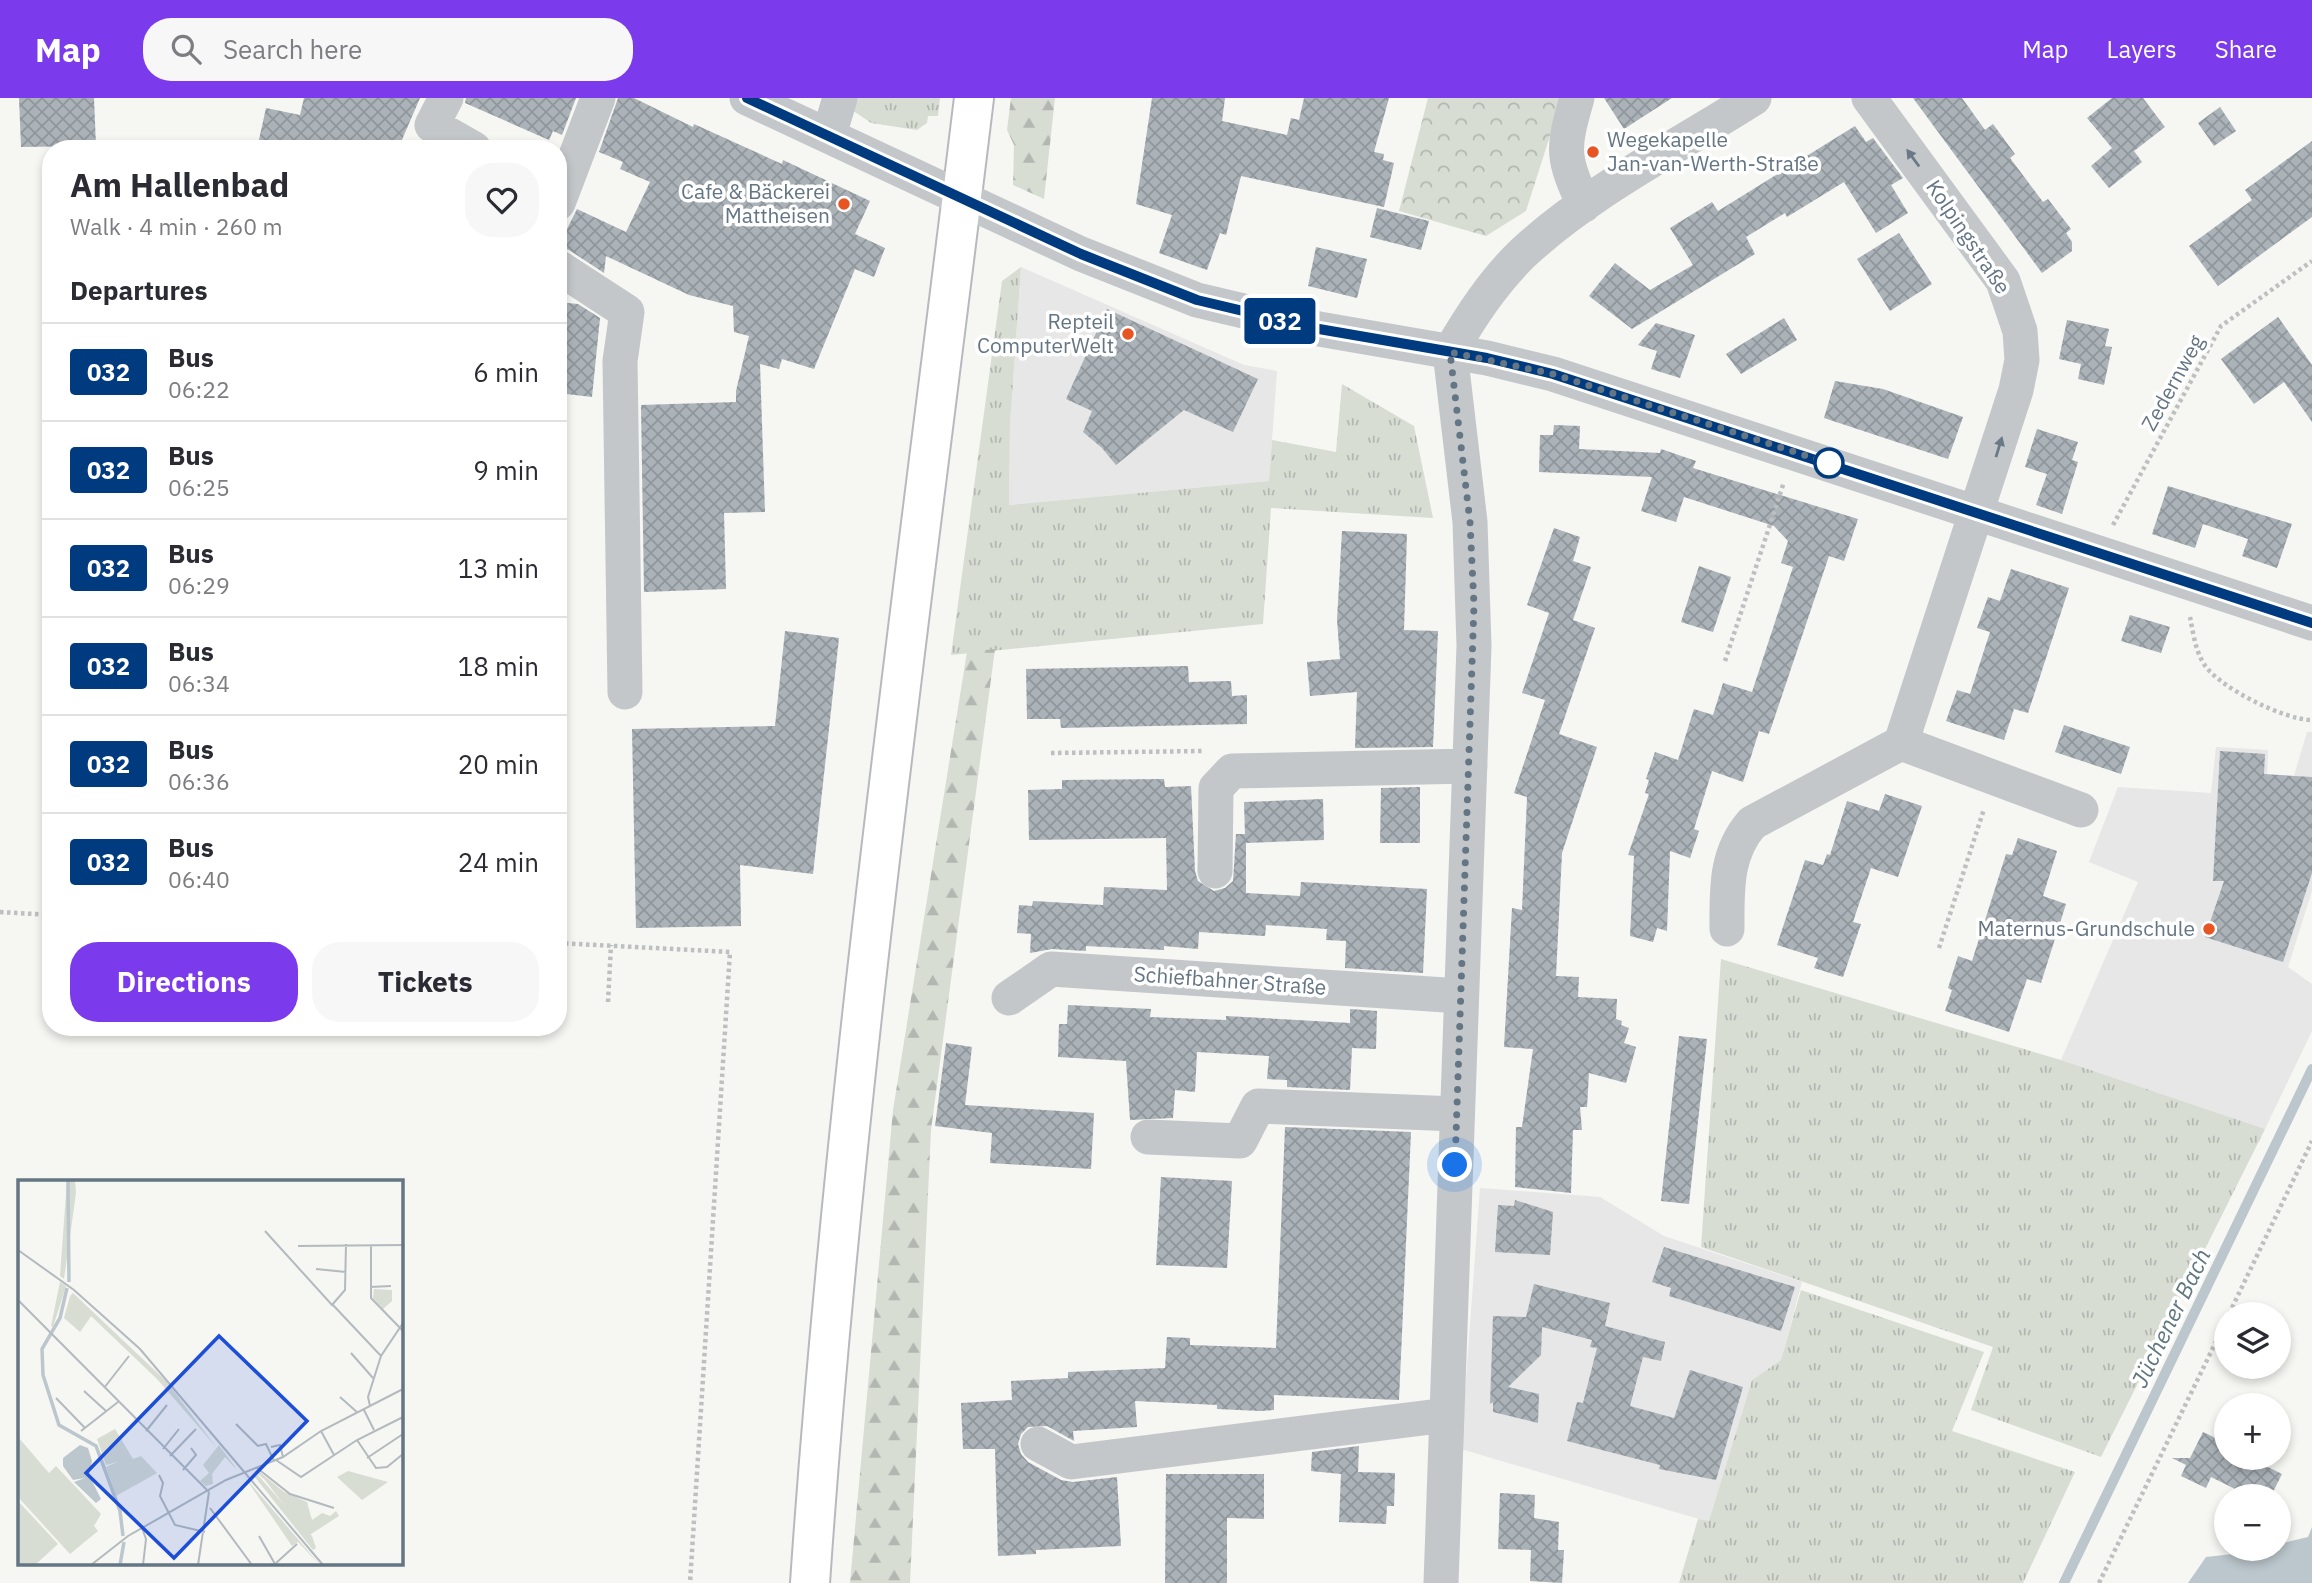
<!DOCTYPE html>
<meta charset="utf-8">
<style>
body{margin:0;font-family:"IBM Plex Sans",sans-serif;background:#f7f7f7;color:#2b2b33;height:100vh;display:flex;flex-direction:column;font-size:26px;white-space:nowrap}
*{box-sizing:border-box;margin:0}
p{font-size:23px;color:#7c7c81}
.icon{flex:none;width:38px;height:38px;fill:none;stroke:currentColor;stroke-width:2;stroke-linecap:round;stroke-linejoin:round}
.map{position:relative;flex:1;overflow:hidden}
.drawer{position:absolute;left:42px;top:42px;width:525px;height:896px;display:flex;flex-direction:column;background:#fff;border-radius:28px;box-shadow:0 4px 10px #0003}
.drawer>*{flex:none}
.badge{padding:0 14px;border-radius:5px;font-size:24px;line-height:46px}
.controls{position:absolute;left:2214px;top:1204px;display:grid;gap:14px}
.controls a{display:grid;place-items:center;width:77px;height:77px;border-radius:50%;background:#fff;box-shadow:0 4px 10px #0003;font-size:35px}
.you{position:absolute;width:35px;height:35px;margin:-18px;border:5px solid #fff;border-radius:50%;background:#1a73e8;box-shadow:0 0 0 10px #1a73e833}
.map>.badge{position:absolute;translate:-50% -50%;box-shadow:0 0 0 4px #fff}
h2{padding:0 28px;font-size:26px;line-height:63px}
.round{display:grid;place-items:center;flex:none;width:74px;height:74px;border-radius:28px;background:#f7f7f7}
.head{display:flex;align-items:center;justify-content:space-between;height:119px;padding:0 28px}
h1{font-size:33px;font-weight:700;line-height:52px}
.button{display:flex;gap:14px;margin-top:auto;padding:14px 28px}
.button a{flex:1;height:80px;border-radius:28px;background:#7c3aed;color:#fff;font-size:28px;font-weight:700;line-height:80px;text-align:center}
.button a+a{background:#f7f7f7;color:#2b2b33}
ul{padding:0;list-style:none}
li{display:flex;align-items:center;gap:21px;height:98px;padding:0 28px;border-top:2px solid #e1e1e2}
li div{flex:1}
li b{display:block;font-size:26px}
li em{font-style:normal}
li .badge{min-width:77px;font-weight:700;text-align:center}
header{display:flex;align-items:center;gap:42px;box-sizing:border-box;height:98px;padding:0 35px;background:#7c3aed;color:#fff}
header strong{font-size:33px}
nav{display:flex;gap:38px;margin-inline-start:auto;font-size:24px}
.search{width:490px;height:63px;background:#f7f7f7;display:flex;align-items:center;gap:18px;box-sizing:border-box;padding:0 24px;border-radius:28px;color:#7c7c81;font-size:26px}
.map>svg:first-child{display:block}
.built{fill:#e6e7e6}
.grass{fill:url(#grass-tufts)}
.forest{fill:url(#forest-firs)}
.park{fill:url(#park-crowns)}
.water{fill:#bcc7cd}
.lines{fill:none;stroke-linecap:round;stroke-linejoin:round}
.stream{stroke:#bcc7cd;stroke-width:10}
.building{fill:url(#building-cross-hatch)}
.major-casing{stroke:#b6babe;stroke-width:42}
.path{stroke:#bdbfc1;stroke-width:4.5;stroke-dasharray:3.5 3.5;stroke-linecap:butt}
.minor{stroke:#c3c7ca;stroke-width:35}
.major{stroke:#fff;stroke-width:38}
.oneway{fill:#697988}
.line-casing{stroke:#fff;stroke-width:16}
.line{stroke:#003b80;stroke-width:10}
.walk{stroke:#647584;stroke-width:7;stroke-dasharray:0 12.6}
.poi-dot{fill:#e65522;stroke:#fff;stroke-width:2.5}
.stop-dot{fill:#fff;stroke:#003b80;stroke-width:3.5}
.labels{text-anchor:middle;stroke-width:7;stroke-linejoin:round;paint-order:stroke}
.poi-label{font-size:21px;fill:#647584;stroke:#fff;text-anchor:end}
.street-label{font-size:21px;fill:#647584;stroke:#fff}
.water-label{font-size:23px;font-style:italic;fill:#607780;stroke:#fff}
.inset-river{fill:none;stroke:#bcc7cd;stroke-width:3.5}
.inset-road{fill:none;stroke:#b3babf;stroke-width:2}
.view{fill:#1d4ed8;fill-opacity:0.15;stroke:#1d4ed8;stroke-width:3.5}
.inset-edge{fill:none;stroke:#647584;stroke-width:3.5}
</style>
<header>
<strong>Map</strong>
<div class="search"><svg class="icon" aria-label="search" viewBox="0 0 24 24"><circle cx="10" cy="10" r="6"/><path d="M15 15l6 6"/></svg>Search here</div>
<nav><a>Map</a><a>Layers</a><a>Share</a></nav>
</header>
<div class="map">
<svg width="2312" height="1485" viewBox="0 0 2312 1485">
<defs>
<pattern id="grass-tufts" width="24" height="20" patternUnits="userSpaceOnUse" patternTransform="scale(1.75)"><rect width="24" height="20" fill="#d7ddd3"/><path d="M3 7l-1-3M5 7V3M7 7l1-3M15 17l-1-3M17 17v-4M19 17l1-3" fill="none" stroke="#b2b8b1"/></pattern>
<pattern id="forest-firs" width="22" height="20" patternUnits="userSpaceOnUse" patternTransform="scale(1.75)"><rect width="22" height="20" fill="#d7ddd3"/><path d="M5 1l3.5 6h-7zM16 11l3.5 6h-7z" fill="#b2b8b1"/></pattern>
<pattern id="park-crowns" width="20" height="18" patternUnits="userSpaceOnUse" patternTransform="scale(1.75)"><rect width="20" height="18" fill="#d7ddd3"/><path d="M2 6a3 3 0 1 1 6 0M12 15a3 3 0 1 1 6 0" fill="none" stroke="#b2b8b1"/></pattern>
<pattern id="building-cross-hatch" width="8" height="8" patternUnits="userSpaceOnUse" patternTransform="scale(1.75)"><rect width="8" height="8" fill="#abb3b9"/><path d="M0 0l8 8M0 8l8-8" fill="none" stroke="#8f969c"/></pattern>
</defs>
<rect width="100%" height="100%" fill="#f6f6f2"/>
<path class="built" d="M1021,169L1244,267L1277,273L1269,383L1009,407L1010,327Z
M2307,634H2312V793L2288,869L2312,886V933L2265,1031L2061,962L2138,784L2089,764L2118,689L2211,695L2216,649L2268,652L2267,686L2291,688Z
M1480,1090L1600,1099L1664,1138L1802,1184L1781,1262L1752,1282L1709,1424L1461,1351Z"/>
<path class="grass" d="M851,0H940L938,18H928L927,25L917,32L871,25L849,10Z
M1021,169L1010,327L1009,407L1269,383L1272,342L1336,354L1342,286L1414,328L1433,420L1271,410L1263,526L951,557L1002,183Z
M1721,861L2061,962L2265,1031L2101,1359L1971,1312L1993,1249L1701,1149Z
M1801,1192L1984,1254L1952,1333L2075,1374L2023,1485H1679L1698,1421L1709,1423L1752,1282L1781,1262Z"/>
<path class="forest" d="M1011,0H1055L1044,101L1013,87L1014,47L1007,32Z
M995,551L931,1032L910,1485H850L893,1012L967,554Z"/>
<path class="park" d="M1428,0H1562L1526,113L1486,138L1399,113Z"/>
<path class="water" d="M2312,1429V1485H2188L2206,1459L2278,1451L2279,1446L2308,1439Z"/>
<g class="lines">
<path class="stream" d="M2064,1485L2312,971"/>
</g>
<path class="building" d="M19,0H94L96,48L21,49Z
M304,0H420L398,51H281L258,46L266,10L300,17Z
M466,0H576L562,37L553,33L549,42L465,5Z
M618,0H634L693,29L694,26L782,66L783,62L870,103L855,136L885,150L874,179L855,171L814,271L782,261L779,271L760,266L765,414L724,415L726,491L644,494L641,307L736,304V293L749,238L734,234L733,208L689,197L606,158L604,175L569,152L558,149L577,111L626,134L650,84L620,71L623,64L599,54Z
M1152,0H1225L1222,23L1287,37L1291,20L1299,22L1304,0H1389L1374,54L1384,56L1383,62L1394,65L1384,109L1241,78L1226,137L1220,135L1207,172L1159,155L1172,117L1136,106Z
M1604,0H1672L1624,31Z
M1913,0H1962L1985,32L1993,26L2015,56L2010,60L2043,104L2048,101L2071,131L2066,135L2072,144V153L2042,175Z
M2112,0H2143L2165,29L2134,53L2142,64L2109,90L2091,68L2112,50L2087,20Z
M2220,9L2236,33L2214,48L2198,25Z
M1855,28L1866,44L1873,40L1903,80L1891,87L1908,115L1876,135L1844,84L1787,119L1785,115L1746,139L1755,156L1632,231L1589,198L1615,165L1650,192L1693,167L1670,130L1712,104L1718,113Z
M2312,43V119L2218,188L2189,148L2252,102L2245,92Z
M1377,110L1429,123L1421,152L1370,139Z
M1899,135L1932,186L1890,213L1857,161Z
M1316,149L1367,161L1357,200L1308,188Z
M558,204L578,206L600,220L592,299L558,295Z
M1107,211L1258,281L1233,334L1184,312L1116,367L1102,350L1083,334L1092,313L1066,301Z
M2278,219L2312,267V324L2284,284L2254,306L2221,261Z
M1784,220L1797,242L1741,276L1726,256Z
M2067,222L2109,231L2105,248L2112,249L2104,287L2078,281L2081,266L2059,261Z
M1656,225L1695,237L1680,280L1651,271L1657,253L1638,247Z
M1835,283L1883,291L1963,319L1948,361L1824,320Z
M1554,327L1580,328L1579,351L1660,355L1661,351L1696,363L1693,370L1858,421L1844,463L1829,458L1769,636L1759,633L1743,684L1712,673L1694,731L1699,733L1690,760L1670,753L1667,833L1657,830L1653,844L1630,838L1634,758L1628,757L1649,696L1645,695L1649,682L1646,681L1655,654L1678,662L1694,611L1713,617L1723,585L1752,594L1793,469L1781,465L1788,443L1774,428L1684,399L1676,424L1641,413L1652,379L1539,374L1540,337H1553Z
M2037,331L2078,344L2072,362L2078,364L2062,416L2036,407L2047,376L2025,369Z
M2168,388L2292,426L2277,470L2242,458L2248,441L2203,426L2195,450L2152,436Z
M1554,430L1580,439L1573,463L1591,469L1573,522L1595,530L1559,636L1597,649L1562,755L1556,878L1579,879L1578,899L1617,901L1616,921L1622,923L1621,927L1629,930L1624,945L1636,949L1626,985L1589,975L1587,1009H1580L1582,1032H1573L1571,1095L1515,1089L1516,1029H1522L1533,951L1504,949L1512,810L1522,812L1527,699L1514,695L1545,602L1522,595L1549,515L1527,507Z
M1342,433L1407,436L1404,532L1438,533L1433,649L1355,650L1357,594L1310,598L1307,564L1340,561L1337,522Z
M1699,468L1731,479L1713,534L1681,524Z
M2011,471L2069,490L2028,615L2014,611L2004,642L1946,623L1957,592L1970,596L1990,534L1977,530L1988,499L2000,503Z
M2130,517L2170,529L2161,555L2121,543Z
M785,533L839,540L813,776L740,767L741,828L636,830L632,631L775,628Z
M1188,568L1189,584L1231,583L1232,598L1247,597V626L1061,630L1060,621H1027L1026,571Z
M2064,627L2130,649L2121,676L2055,654Z
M2220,653L2265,656L2264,676L2312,679V775L2283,864L2205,839L2224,783H2213Z
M1164,681L1165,689L1191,688L1195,773L1198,783L1214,793L1225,790L1233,783L1236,736H1245L1244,704L1323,701L1324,742L1246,745V795L1300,798L1301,784L1427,791L1423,875L1345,870L1346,843L1326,842L1327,831L1266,827L1265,838L1199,834L1198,851L1164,848V852L1086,848V853L1052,851L1030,855L1031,836L1017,835L1019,807L1032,808L1033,803L1103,807L1104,789L1167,792L1166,740L1029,742L1028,692L1062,691V682Z
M1420,689V745H1380L1381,690Z
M1885,696L1922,708L1898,779L1871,770L1853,824L1861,826L1843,879L1814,870L1818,860L1777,847L1805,762L1823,767L1827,756L1830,757L1847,703L1879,713Z
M2018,740L2057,753L2043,798L2066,806L2041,885L2027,881L2009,934L1945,913L1952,892L1948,890L1958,858L1972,863L2006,756L2012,757Z
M1068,907L1151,911L1150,919L1226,922V918L1350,925V911L1377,913L1376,951L1352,950L1350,992L1287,989V982L1267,981L1269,958L1197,954L1195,994L1175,992L1173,1020L1130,1022L1126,963L1058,959L1059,926H1067Z
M1679,938L1707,941L1689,1106L1661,1103Z
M946,945L972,949L965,1007L1094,1015L1091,1071L990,1065L992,1035L935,1028Z
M1285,1029L1411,1034L1399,1302L1274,1297V1312L1260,1313L1217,1311V1307L1135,1303L1137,1329L1073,1333L1074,1343L1047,1328L1028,1329L1021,1336L1018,1346L1021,1356L1028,1364L1061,1382L1073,1384L1117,1379L1121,1448L1036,1452V1456L998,1458L995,1351H963L961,1305L1012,1302L1011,1283L1068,1280V1274L1165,1270L1167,1239L1190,1240V1247L1276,1250Z
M1161,1079L1232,1083L1227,1170L1156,1167Z
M1515,1102L1553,1114L1550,1157L1495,1154L1498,1107L1514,1108Z
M1664,1149L1795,1189L1781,1233L1669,1198L1671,1190L1652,1184Z
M1534,1186L1610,1205L1605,1228L1665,1244L1661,1263L1643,1259L1630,1308L1674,1320L1690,1272L1743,1289L1716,1382L1659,1371L1660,1367L1567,1343L1577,1304L1583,1305L1597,1250L1590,1249L1592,1242L1542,1229L1541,1257L1508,1289L1539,1296L1538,1325L1493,1314V1304L1490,1306L1493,1218L1526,1219Z
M2203,1334L2226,1345V1360H2250L2282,1376L2271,1398H2249L2211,1379L2206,1390L2181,1378L2186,1367L2172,1360H2190Z
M1359,1348L1358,1374L1395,1375L1394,1408H1387L1386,1426L1339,1424L1341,1376L1311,1373L1312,1354Z
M1166,1376H1264V1421L1227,1420V1485H1165Z
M1500,1395L1535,1397L1534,1420L1559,1424L1558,1452H1564L1562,1485L1530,1483L1531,1452L1498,1451Z"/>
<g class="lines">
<g class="major-casing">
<path id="major" d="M810,1485C844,988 914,494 974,0"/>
</g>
<path class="path" d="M2113,427L2221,228L2312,163
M2190,519C2193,534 2195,552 2204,566C2218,589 2284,622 2312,622
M1725,563L1784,384
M1051,655L1204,653
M0,814L51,817
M558,845L730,854L690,1485
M1939,850L1984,711
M608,904L611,847
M2229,1216L2312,1043
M2099,1485L2226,1223"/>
<path class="minor" d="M446,0L432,27L474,51
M747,0L1081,156L1197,202L1319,231L1487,260L1553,276L2312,525
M1577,0C1562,52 1562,58 1584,107
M829,37L840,0
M558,105L598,0
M558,169L627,214L620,263L625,594
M1450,254C1471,218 1493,184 1523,155C1590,93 1677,49 1754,0
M1901,645L2081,712
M1215,773L1216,690L1232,673L1470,668
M1727,831C1727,792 1725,756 1752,725L1901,645L2016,292L2022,262L2020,233L2003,183L1869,0
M1009,900L1051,871L1461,898
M1148,1039L1240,1043L1258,1008L1456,1016
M1038,1346L1071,1364L1447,1317
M1441,1485L1474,548L1470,424L1450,254"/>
<use href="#major" class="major"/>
</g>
<defs><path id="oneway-solid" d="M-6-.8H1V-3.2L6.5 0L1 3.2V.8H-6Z" transform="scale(1.75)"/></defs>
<g class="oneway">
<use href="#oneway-solid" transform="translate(1913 60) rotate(-126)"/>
<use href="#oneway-solid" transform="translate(1999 349) rotate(-73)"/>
</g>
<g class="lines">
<g class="line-casing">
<path id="line" d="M747,0L1081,156L1197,202L1319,231L1487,260L1553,276L2312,525"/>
</g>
<use href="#line" class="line"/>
<path class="walk" d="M1455,1067L1474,507L1470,424L1450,254L1553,276L1829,365"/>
</g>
<g class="poi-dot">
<circle cx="1593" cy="54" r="7"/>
<circle cx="844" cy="106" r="7"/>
<circle cx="1128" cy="236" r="7"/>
<circle cx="2209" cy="831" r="7"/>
</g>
<circle class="stop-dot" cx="1829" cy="365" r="14"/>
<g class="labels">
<g class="poi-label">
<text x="1607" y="49" text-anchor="start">Wegekapelle<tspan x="1607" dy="24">Jan-van-Werth-Straße</tspan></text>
<text x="830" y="101">Cafe &amp; Bäckerei<tspan x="830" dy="24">Mattheisen</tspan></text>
<text x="1114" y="231">Repteil<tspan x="1114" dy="24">ComputerWelt</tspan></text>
<text x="2195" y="838">Maternus-Grundschule</text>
</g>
<g class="street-label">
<text transform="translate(1968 139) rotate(56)" y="7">Kolpingstraße</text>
<text transform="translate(2173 285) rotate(-61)" y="7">Zedernweg</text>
<text transform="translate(1230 883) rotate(4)" y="7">Schiefbahner Straße</text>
</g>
<g class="water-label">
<text transform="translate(2171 1220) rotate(-64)" y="8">Jüchener Bach</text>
</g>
</g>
<g transform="translate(18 1082)">
<rect width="385" height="385" fill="#f6f6f2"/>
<path d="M49,0H57L58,13L46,99L42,96ZM52,116L74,135L62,152L46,138ZM97,249L115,279L123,276L139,293L98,316L88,287L99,282L88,285L79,259ZM201,265L220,291L207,277L194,294L195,304L188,306L182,301L191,293L185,285ZM239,290L266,312L289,322L294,340L304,333L312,336L318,331L321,336L290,356L247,300L239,293L234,295Z" fill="#d7ddd3"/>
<path d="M42,102L48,106L35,147L33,146ZM55,113L148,201L199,268L139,199L52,116ZM238,293L294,356L298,368L295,370L236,296ZM226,296L302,385L280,362L274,366ZM0,321L40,364L17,385H0Z" fill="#d7ddd3"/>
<path d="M356,109L374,110V121L365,129L355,118ZM330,291L370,302L344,320L319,297Z" fill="#d7ddd3"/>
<path d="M0,257L31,293L38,286L83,334L76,346L80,351L52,374L0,317Z" fill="#d7ddd3"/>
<path d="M62,265L70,268L74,281L71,295L83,319L78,323L56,302L67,298L55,300L45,286V278Z" fill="#bcc7cd"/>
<path class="inset-river" d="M50,0L51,102M49,108L42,138L24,169L25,195L41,245L78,266L102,331L105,356M102,385L106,362"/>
<path class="inset-road" d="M247,51L314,125L327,110L328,64M353,65V118L385,151M280,66L385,65M0,70L56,110L122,169L305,385M298,89L328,92M352,107L373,106M0,120L191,312M314,124L363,176M333,173L355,198M86,208L111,176M66,211L88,231M322,217L340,233M38,218L67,248M352,226L350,217L363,176L385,143M346,230L356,250M218,244L240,266L248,264L256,281M63,251L100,222M128,251L149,225M303,251L316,275M339,260L358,288L369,287L385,274M253,267L262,265L265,277M145,269L161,249M152,276L178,249M349,278L385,254M258,280L283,297L339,260L385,237M239,288L272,314L316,328M165,290L178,275L173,268M141,295L145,303L142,316L157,345L187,352M192,328L234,385M124,348L128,359L125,385M241,356L257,384M258,383L279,364M73,385L110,356L208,300L265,277L303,251L385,209M180,385L191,312"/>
<path class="view" d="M201,156L289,241L156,378L68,293Z"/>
<rect width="385" height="385" class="inset-edge"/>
</g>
</svg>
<div class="controls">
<a><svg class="icon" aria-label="layers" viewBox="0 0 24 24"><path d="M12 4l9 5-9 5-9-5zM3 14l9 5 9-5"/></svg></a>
<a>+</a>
<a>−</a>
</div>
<div class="you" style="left:1455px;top:1067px"></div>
<b class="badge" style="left:1280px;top:223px;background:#003b80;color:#fff">032</b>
<section class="drawer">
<div class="head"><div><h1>Am Hallenbad</h1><p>Walk · 4 min · 260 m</p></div><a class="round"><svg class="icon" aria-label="heart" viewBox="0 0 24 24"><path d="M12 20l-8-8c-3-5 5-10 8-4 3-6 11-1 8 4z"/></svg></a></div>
<h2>Departures</h2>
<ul>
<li><span class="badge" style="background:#003b80;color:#fff">032</span><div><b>Bus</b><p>06:22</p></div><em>6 min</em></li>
<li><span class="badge" style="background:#003b80;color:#fff">032</span><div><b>Bus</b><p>06:25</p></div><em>9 min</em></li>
<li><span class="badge" style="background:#003b80;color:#fff">032</span><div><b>Bus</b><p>06:29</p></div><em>13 min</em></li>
<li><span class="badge" style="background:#003b80;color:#fff">032</span><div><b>Bus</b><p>06:34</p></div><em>18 min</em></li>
<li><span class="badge" style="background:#003b80;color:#fff">032</span><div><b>Bus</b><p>06:36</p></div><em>20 min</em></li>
<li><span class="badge" style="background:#003b80;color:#fff">032</span><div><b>Bus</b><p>06:40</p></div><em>24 min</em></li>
</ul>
<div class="button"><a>Directions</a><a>Tickets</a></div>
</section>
</div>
